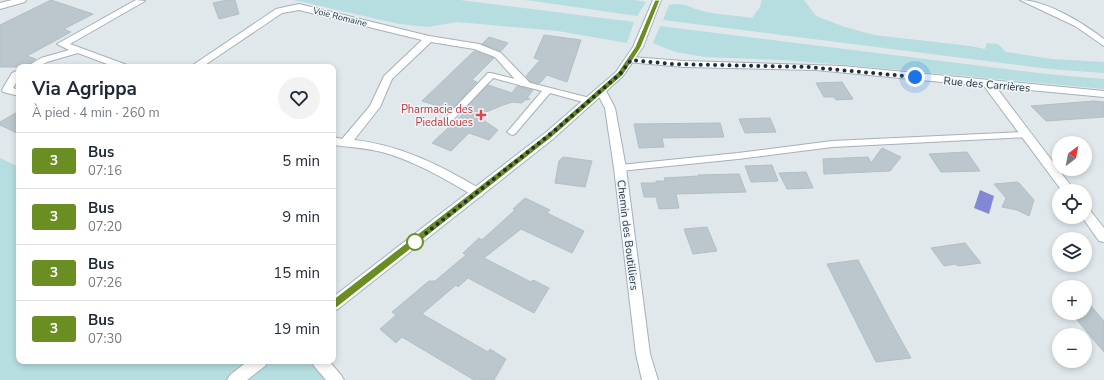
<!DOCTYPE html>
<html lang="fr">
<meta charset="utf-8">
<style>
body{margin:0;font-family:"Nunito Sans",sans-serif;background:#f2f2f3;color:#1f2937;height:100vh;display:flex;flex-direction:column;font-size:15px;white-space:nowrap}
*{box-sizing:border-box;margin:0}
p{font-size:13px;color:#747a83}
.icon{flex:none;width:22px;height:22px;fill:none;stroke:currentColor;stroke-width:2;stroke-linecap:round;stroke-linejoin:round}
.map{position:relative;flex:1;overflow:hidden}
.side{position:absolute;left:16px;top:64px;width:320px;height:300px;display:flex;flex-direction:column;background:#fff;border-radius:8px;box-shadow:0 2px 6px #0003}
.side>*{flex:none}
.badge{padding:0 8px;border-radius:3px;font-size:14px;line-height:26px}
.needle{width:26px;rotate:32deg}
.controls{position:absolute;left:1052px;top:136px;display:grid;gap:8px}
.controls a{display:grid;place-items:center;width:40px;height:40px;border-radius:50%;background:#fff;box-shadow:0 2px 6px #0003;font-size:20px}
.you{position:absolute;width:20px;height:20px;margin:-10px;border:3px solid #fff;border-radius:50%;background:#1a73e8;box-shadow:0 0 0 6px #1a73e833}
.map>.badge{position:absolute;translate:-50% -50%;box-shadow:0 0 0 2px #fff}
.round{display:grid;place-items:center;flex:none;width:42px;height:42px;border-radius:21px;background:#f2f2f3}
.summary{display:flex;align-items:center;justify-content:space-between;height:68px;padding:0 16px}
h1{font-size:19px;font-weight:700;line-height:30px}
ul{padding:0;list-style:none}
li{display:flex;align-items:center;gap:12px;height:56px;padding:0 16px;border-top:1px solid #e0e1e3}
li div{flex:1}
li b{display:block;font-size:15px}
li em{font-style:normal}
li .badge{min-width:44px;font-weight:700;text-align:center}
.map>svg:first-child{display:block}
.green{fill:#b6dddf}
.water{fill:#8388d6}
.building{fill:#bbc7cd;stroke:#b1bfc6}
.lines{fill:none;stroke-linecap:round;stroke-linejoin:round}
.lane-casing{stroke:#a6b0b8;stroke-width:2}
.street-casing{stroke:#a6b0b8;stroke-width:2}
.secondary-casing{stroke:#a3b3bf;stroke-width:2}
.lane{fill:#fff;fill-rule:evenodd}
.street{fill:#fff;fill-rule:evenodd}
.secondary{fill:#fff;fill-rule:evenodd}
.line{fill:#6b8e23;stroke:#fff}
.walk{stroke:#1f2e3e;stroke-width:4;stroke-dasharray:0 7.2}
.health-dot{fill:#e0444e;stroke:#f0f6f8;stroke-width:1.5}
.stop-dot{fill:#fff;stroke:#6b8e23;stroke-width:2}
.labels{text-anchor:middle;stroke-width:3;stroke-linejoin:round;paint-order:stroke}
.far-street-label{font-size:9px;fill:#1f2e3e;stroke:#f0f6f8}
.street-label{font-size:11px;fill:#1f2e3e;stroke:#f0f6f8}
.health-label{font-size:11px;fill:#be3a42;stroke:#f0f6f8;text-anchor:end}
</style>
<div class="map">
<svg width="1104" height="380" viewBox="0 0 1104 380">
<rect width="100%" height="100%" fill="#e0e8ec"/>
<path class="green" d="M294,0H460L634,22L627,43L558,31L457,22L428,27L399,24Z
M526,0H635L646,2L637,16Z
M762,0H804L816,16L845,27L874,35L970,46L985,49L987,43L998,44L1006,52L1052,59L1104,62V73L1050,69L663,20L669,5C684,2 686,6 699,10C716,15 735,15 752,18L760,7Z
M660,26L1047,74L1104,79V89L847,65L782,60L705,57L675,52L653,43Z
M0,158L19,167V361H316L324,380H0Z"/>
<path class="water" d="M980,190L994,196L989,214L974,208Z"/>
<path class="building" d="M51,0L93,14L64,29L71,32L27,56L36,59L25,67H0V25Z
M227,0H235L239,14L219,19L213,3Z
M544,35L581,40L567,82L547,75L539,84L530,81L526,76L540,60L534,58Z
M489,37L508,43L501,51L482,44Z
M474,51L494,58L472,80L477,82L451,110L422,101Z
M842,82L853,99L836,100L834,97H824L816,83Z
M488,85L512,93L517,86L533,90L527,98L530,99L525,100L522,103L513,102L503,105L477,116L498,130L489,140L469,133L451,151L432,143L463,114L461,113Z
M1094,101L1104,102V117L1046,121L1031,106Z
M19,111V134L0,125V122Z
M770,118L776,132L745,133L739,119Z
M720,123L724,137L662,138L664,147L639,148L634,124Z
M882,148L901,157L890,171L824,174L823,159L868,157L871,163Z
M967,152L980,171L941,172L929,154Z
M563,157L592,161L585,187L555,183L559,161Z
M772,165L778,181L751,182L745,166Z
M806,172L813,188L787,189L779,173Z
M739,174L746,192L676,194L679,208L659,209L656,197H644L641,183H656V181H665L664,178L699,176L698,175Z
M1018,182L1034,200L1029,216L1017,210L1002,207L1006,198L994,184Z
M525,198L550,210L547,213L584,231L572,253L521,229L484,258L531,282L533,280L549,288L534,313L468,278L458,287L456,285L422,314L488,352L490,349L506,359L494,380H474L402,337L396,343L380,329L396,315L392,312L429,281H435L466,255L463,253L479,238L482,240L515,210L513,209Z
M707,227L717,251L693,254L684,229Z
M965,243L981,263L959,266L955,264L944,266L931,248Z
M858,260L890,320L911,358L876,362L827,264Z
M1085,299L1104,321V352L1071,313H1085Z"/>
<g class="lines">
<g class="lane-casing">
<path id="lane" d="M488,73H491L590,98L594,101L590,104L550,93L515,134L512,135L507,132L509,130L542,91L493,78L451,122H445L444,120L445,118Z
M1026,132L1031,135L1029,137L832,147L738,159L620,171L615,168L620,165L738,153L832,141Z"/>
</g>
<g class="street-casing">
<path id="street" d="M12,0H26L25,2L0,9V3Z
M136,0L145,1L70,44L127,65L129,67H115L78,53L47,62L38,67H26L41,58L69,50L57,44Z
M1020,0C1046,0 1083,23 1104,39V46L1075,26Z
M299,4L429,36L479,44L501,53L529,82L530,84L529,86H521L495,57L474,49L431,42L392,79L380,107L354,140C401,145 442,166 482,190L484,193L482,196L478,197L474,196C445,179 415,161 382,152C366,148 349,147 333,145V137L342,139L370,106L384,76L422,40L299,10L282,13L202,67H190L276,9Z
M631,57L684,61L842,66L1104,91V97L996,87L1075,191H1062L984,86L816,70L684,67L628,62L626,60L628,58Z
M19,70V78L13,88L19,90V96L3,92L2,90L12,73Z
M601,88L605,89L615,108L626,168L650,354L658,380H642L636,354L614,168L605,108L596,91Z
M1085,207L1089,209L1104,228V242L1099,241L1082,217H1085Z
M311,361H329L341,375L344,380H326L314,366Z"/>
</g>
<g class="secondary-casing">
<path id="secondary" d="M653,0H661L643,47L623,76L553,139L338,309L333,311V297L545,133L616,72L633,47Z
M248,361H268L265,366L247,380H227L230,375Z"/>
</g>
<use href="#lane" class="lane"/>
<use href="#street" class="street"/>
<use href="#secondary" class="secondary"/>
</g>
<path class="line" d="M655,0H660L641,47L623,75L552,137L336,308H330L328,305L330,302L547,134L618,72L635,47Z"/>
<g class="lines">
<path class="walk" d="M415,242L559,127L620,74L631,60L672,64L808,67L915,77"/>
</g>
<path class="health-dot" d="M479 109h4v4h4v4h-4v4h-4v-4h-4v-4h4z"/>
<circle class="stop-dot" cx="415" cy="242" r="8"/>
<g class="labels">
<g class="far-street-label">
<text transform="translate(340 17) rotate(14)" y="3">Voie Romaine</text>
</g>
<g class="street-label">
<text transform="translate(987 84) rotate(5)" y="4">Rue des Carrières</text>
<text transform="translate(628 235) rotate(83)" y="4">Chemin des Boutilliers</text>
</g>
<g class="health-label">
<text x="473" y="113">Pharmacie des<tspan x="473" dy="13">Piedalloues</tspan></text>
</g>
</g>
</svg>
<div class="controls">
<a><svg class="needle" viewBox="-14 -14 28 28"><path d="M0-13l5 13h-10z" fill="#e53935"/><path d="M0 13l5-13h-10z" fill="#747a83"/></svg></a>
<a><svg class="icon" aria-label="locate" viewBox="0 0 24 24"><circle cx="12" cy="12" r="6"/><path d="M12 2v4M12 18v4M2 12h4M18 12h4"/></svg></a>
<a><svg class="icon" aria-label="layers" viewBox="0 0 24 24"><path d="M12 4l9 5-9 5-9-5zM3 14l9 5 9-5"/></svg></a>
<a>+</a>
<a>−</a>
</div>
<div class="you" style="left:915px;top:77px"></div>
<section class="side">
<div class="summary"><div><h1>Via Agrippa</h1><p>À pied · 4 min · 260 m</p></div><a class="round"><svg class="icon" aria-label="heart" viewBox="0 0 24 24"><path d="M12 20l-8-8c-3-5 5-10 8-4 3-6 11-1 8 4z"/></svg></a></div>
<ul>
<li><span class="badge" style="background:#6b8e23;color:#fff">3</span><div><b>Bus</b><p>07:16</p></div><em>5 min</em></li>
<li><span class="badge" style="background:#6b8e23;color:#fff">3</span><div><b>Bus</b><p>07:20</p></div><em>9 min</em></li>
<li><span class="badge" style="background:#6b8e23;color:#fff">3</span><div><b>Bus</b><p>07:26</p></div><em>15 min</em></li>
<li><span class="badge" style="background:#6b8e23;color:#fff">3</span><div><b>Bus</b><p>07:30</p></div><em>19 min</em></li>
</ul>
</section>
</div>
